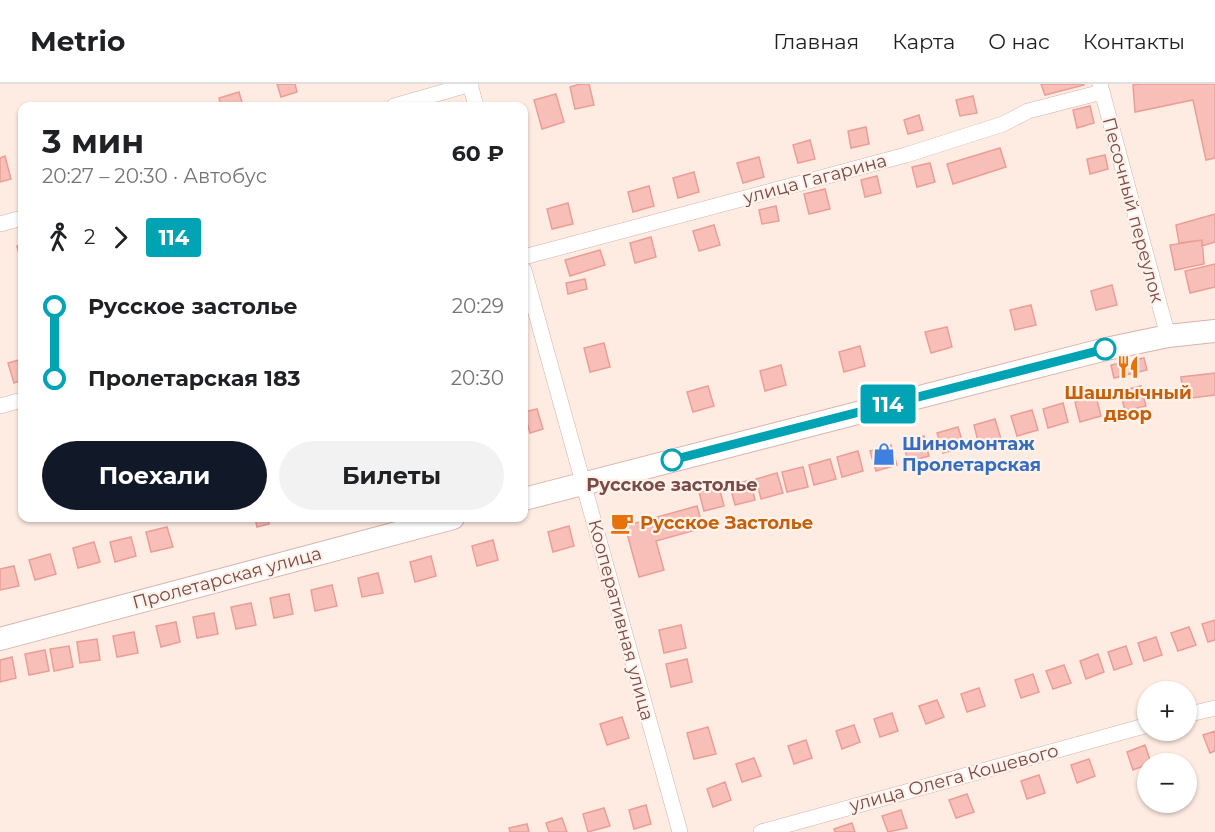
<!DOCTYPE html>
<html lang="ru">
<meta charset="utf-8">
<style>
body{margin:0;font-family:Montserrat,sans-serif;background:#f2f2f2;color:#202124;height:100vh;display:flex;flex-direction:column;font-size:22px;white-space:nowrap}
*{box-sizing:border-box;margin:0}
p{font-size:20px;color:#757577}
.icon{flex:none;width:33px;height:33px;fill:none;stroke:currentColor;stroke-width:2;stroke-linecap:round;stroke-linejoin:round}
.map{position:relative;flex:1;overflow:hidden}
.drawer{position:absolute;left:18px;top:18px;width:510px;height:420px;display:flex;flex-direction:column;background:#fff;border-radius:12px;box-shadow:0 2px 4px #0004}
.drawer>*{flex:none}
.badge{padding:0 12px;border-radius:4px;font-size:21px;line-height:39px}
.controls{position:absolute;left:1137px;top:597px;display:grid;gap:12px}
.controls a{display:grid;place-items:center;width:60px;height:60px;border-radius:50%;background:#fff;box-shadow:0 2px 4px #0004;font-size:30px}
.map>.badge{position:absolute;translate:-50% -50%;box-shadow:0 0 0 3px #fff}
.legs{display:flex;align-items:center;gap:9px;height:66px;padding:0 24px;font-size:20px}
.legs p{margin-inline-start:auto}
.summary{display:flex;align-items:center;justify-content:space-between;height:102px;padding:0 24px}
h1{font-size:33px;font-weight:700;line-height:45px}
.action{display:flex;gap:12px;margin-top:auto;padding:12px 24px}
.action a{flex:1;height:69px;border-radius:36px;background:#111827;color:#fff;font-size:24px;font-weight:700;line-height:69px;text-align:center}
.action a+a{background:#f2f2f2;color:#202124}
ul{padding:0 24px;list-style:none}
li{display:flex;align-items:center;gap:21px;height:72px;font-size:22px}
li i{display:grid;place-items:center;width:9px;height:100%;margin:0 8px;background:currentColor}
li i::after{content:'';width:15px;height:15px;margin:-8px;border:4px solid;border-radius:50%;background:#fff}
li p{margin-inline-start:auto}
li:first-child i{background:linear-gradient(#0000 50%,currentColor 0)}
li:last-child i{background:linear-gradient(currentColor 50%,#0000 0)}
header{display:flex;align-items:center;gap:36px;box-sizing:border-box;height:84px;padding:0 30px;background:#fff;border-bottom:2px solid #e0e0e0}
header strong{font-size:28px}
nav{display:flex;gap:33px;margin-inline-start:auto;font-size:21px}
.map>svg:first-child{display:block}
.building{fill:#f7bfb8;stroke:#eb9e96;stroke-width:1.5}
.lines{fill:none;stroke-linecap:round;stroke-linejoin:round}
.minor-casing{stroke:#d3b1aa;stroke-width:16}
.secondary-casing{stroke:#dab1aa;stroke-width:24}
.minor{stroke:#fff;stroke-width:15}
.secondary{stroke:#fff;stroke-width:22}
.line-1-casing{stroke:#fff;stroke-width:14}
.line-1{stroke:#00a3b4;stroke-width:9}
.stop-1-dot{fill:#fff;stroke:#00a3b4;stroke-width:3}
.labels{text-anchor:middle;stroke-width:4.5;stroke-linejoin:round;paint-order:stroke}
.street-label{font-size:18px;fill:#794a46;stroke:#fff2eb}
.food-label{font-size:18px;font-weight:bold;fill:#c56008;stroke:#fff2eb}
.shop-label{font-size:18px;font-weight:bold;fill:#366cbe;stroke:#fff2eb;text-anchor:start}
.stop-label{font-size:18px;font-weight:bold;fill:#794a46;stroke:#fff2eb}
</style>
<header>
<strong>Metrio</strong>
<nav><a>Главная</a><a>Карта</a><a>О нас</a><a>Контакты</a></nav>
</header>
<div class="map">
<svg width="1215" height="748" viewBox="0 0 1215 748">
<rect width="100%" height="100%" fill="#feece3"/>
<path class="building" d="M277,0H295L297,8L281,13Z
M580,0H589L594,21L575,25L570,3Z
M1041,0H1084V1L1045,11Z
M1139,0H1215V74L1206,76L1193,16L1135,28L1133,1Z
M239,8L243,22H221L219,14Z
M556,10L564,38L542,45L534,16Z
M973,12L977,29L960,32L956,16Z
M1090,22L1094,39L1077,44L1073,26Z
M919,31L923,46L908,50L904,36Z
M866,43L869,60L851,64L848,47Z
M810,56L815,75L798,79L793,61Z
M1000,64L1006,83L953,100L947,80Z
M1105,71L1108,85L1090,90L1087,75Z
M5,72L11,95L0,98V74Z
M759,73L764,93L743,99L737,79Z
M930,79L935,98L917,103L912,83Z
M694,88L699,108L678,114L673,94Z
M877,92L881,109L865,113L861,96Z
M649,102L654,122L633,128L628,108Z
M825,105L830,125L809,130L804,110Z
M568,119L573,140L552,145L547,125Z
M776,122L779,137L762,140L759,126Z
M1215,130V158L1202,162V156L1179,159L1176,141Z
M714,141L720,161L699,167L693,147Z
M651,153L656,173L635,179L630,159Z
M1202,156L1204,180L1175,186L1170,161Z
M22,161V182L17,162Z
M600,166L605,181L570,192L565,176Z
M1215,180V203L1190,209L1185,187Z
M585,195L587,205L568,210L566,199Z
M1112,201L1117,221L1096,226L1091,207Z
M1031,221L1036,241L1015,246L1010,226Z
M947,243L952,263L931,269L925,248Z
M604,259L610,283L590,288L584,264Z
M860,262L865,282L844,288L839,268Z
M1144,274L1147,286L1114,294L1111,281Z
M22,275V296L14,299L8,279Z
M781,281L786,301L765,307L760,287Z
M1215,289V311L1184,315L1181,293Z
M708,302L714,322L693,328L687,308Z
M1141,302L1146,322L1125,327L1120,307Z
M1096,312L1101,332L1080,338L1075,318Z
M1063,319L1068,338L1048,344L1043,325Z
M537,325L543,345L530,349L524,328Z
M1032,326L1038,346L1017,352L1011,332Z
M995,335L1001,355L979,361L974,341Z
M958,343L964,363L943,369L937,349Z
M924,352L929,372L908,378L903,358Z
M891,361L897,381L876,387L870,367Z
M858,367L863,387L842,393L837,373Z
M830,375L836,395L814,401L809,381Z
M803,383L808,403L787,408L782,388Z
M777,389L783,409L761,415L756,395Z
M750,396L755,416L735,421L730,402Z
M719,403L724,422L704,427L699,408Z
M697,422L703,444L656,457L664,486L639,493L625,442Z
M255,434H268L269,440L257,443Z
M569,442L574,462L553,468L548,448Z
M167,443L173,463L151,468L146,448Z
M131,453L136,472L115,478L110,458Z
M493,456L498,476L477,482L472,462Z
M94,458L100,478L78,484L73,464Z
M50,470L56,490L35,496L29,476Z
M431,472L436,492L415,498L410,478Z
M14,482L19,502L0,506V485Z
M378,489L383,509L362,513L358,494Z
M332,501L337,522L315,527L311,506Z
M289,510L293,530L274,534L270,514Z
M251,519L256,541L236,545L231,523Z
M214,529L218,550L197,554L193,533Z
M1215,536V556L1208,558L1202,540Z
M176,538L180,558L161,563L156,542Z
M681,541L686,564L664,569L659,546Z
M1189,543L1196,561L1178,567L1171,549Z
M134,548L138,569L117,573L113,552Z
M1156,553L1162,571L1144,577L1138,559Z
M97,555L100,576L80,579L77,558Z
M69,562L73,583L54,587L50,565Z
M1126,562L1132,580L1114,586L1108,568Z
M45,566L49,587L29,591L25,570Z
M1098,570L1104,588L1086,595L1080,577Z
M12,573L16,594L0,598V576Z
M687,575L692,598L671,603L666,580Z
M1064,581L1071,599L1053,605L1046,587Z
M1033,590L1039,608L1021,614L1015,596Z
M979,604L985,622L967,628L961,610Z
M937,616L944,633L926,640L919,622Z
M892,629L898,647L880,653L874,635Z
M622,633L629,654L607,661L600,640Z
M854,641L860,658L842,665L836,647Z
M708,643L716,670L694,675L687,649Z
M1215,647V667L1210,669L1203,651Z
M806,656L812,674L794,680L788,662Z
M1145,661L1151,679L1133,686L1127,668Z
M754,674L761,692L742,698L736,680Z
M1089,675L1095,692L1077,699L1071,681Z
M1039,691L1045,709L1027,715L1021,697Z
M725,698L731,716L713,723L707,705Z
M967,710L974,728L956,734L949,716Z
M646,721L651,740L634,745L629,726Z
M604,724L610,742L588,748L583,730Z
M901,726L907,744L888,748L882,732Z
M562,734L567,748H549L546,739Z
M852,739L855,748H835L834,745Z
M527,740L529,748H510L509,744Z"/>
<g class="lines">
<g class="minor-casing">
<path id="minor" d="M470,0L476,22
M1100,0L1168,252
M394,22L471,0
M0,140L22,134
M524,173L906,71L1003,40L1028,27L1102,8
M524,186L680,748
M0,322L22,316
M1186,631L1215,624
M761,748L1148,641"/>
</g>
<g class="secondary-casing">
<path id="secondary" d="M524,415L1106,265L1168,252L1215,247
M0,555L453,434"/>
</g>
<use href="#minor" class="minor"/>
<use href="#secondary" class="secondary"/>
</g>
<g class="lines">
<g class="line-1-casing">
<path id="line-1" d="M672,376L1105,265"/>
</g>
<use href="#line-1" class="line-1"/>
</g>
<defs>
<g id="restaurant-bare" transform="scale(1.8)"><path d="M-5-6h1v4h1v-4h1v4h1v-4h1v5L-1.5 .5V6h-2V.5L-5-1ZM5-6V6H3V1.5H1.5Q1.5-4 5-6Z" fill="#e8710a" stroke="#fff2eb" stroke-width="2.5" paint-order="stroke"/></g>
<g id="shop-bare" transform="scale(1.8)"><path d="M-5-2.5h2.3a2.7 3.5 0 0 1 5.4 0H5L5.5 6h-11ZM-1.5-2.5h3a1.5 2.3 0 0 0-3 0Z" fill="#3f7fe0" stroke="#fff2eb" stroke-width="2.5" paint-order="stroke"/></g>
<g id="cafe-bare" transform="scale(1.8)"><path d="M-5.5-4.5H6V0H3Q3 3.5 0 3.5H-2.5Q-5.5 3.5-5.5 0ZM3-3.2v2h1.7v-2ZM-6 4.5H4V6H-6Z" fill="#e8710a" stroke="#fff2eb" stroke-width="2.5" paint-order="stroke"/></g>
</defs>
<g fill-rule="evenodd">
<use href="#restaurant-bare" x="1128" y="283"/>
<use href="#shop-bare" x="884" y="370"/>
<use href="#cafe-bare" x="622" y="439"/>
</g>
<g class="stop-1-dot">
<circle cx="1105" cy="265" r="10"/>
<circle cx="672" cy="376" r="10"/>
</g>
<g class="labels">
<g class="street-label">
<text transform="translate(815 95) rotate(-15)" y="6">улица Гагарина</text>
<text transform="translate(1133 126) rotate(75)" y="6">Песочный переулок</text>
<text transform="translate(227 494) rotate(-15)" y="6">Пролетарская улица</text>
<text transform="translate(621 536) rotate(75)" y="6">Кооперативная улица</text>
<text transform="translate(954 694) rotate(-15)" y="6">улица Олега Кошевого</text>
</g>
<g class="food-label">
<text x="1128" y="315">Шашлычный<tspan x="1128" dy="21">двор</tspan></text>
<text x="640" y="445" text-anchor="start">Русское Застолье</text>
</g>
<g class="shop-label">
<text x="902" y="366">Шиномонтаж<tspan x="902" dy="21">Пролетарская</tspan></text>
</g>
<g class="stop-label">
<text x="672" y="407">Русское застолье</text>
</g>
</g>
</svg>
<div class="controls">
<a>+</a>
<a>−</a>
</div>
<b class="badge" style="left:888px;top:320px;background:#00a3b4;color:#fff">114</b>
<section class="drawer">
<div class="summary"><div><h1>3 мин</h1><p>20:27 – 20:30 · Автобус</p></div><b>60 ₽</b></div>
<div class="legs"><svg class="icon" aria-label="walk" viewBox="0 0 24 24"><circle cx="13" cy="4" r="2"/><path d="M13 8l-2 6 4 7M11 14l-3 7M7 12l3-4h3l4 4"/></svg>2<svg class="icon" aria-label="forward" viewBox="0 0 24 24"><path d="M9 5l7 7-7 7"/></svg><b class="badge" style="background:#00a3b4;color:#fff">114</b></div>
<ul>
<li><i style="color:#00a3b4"></i><b>Русское застолье</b><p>20:29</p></li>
<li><i style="color:#00a3b4"></i><b>Пролетарская 183</b><p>20:30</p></li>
</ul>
<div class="action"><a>Поехали</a><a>Билеты</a></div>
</section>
</div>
